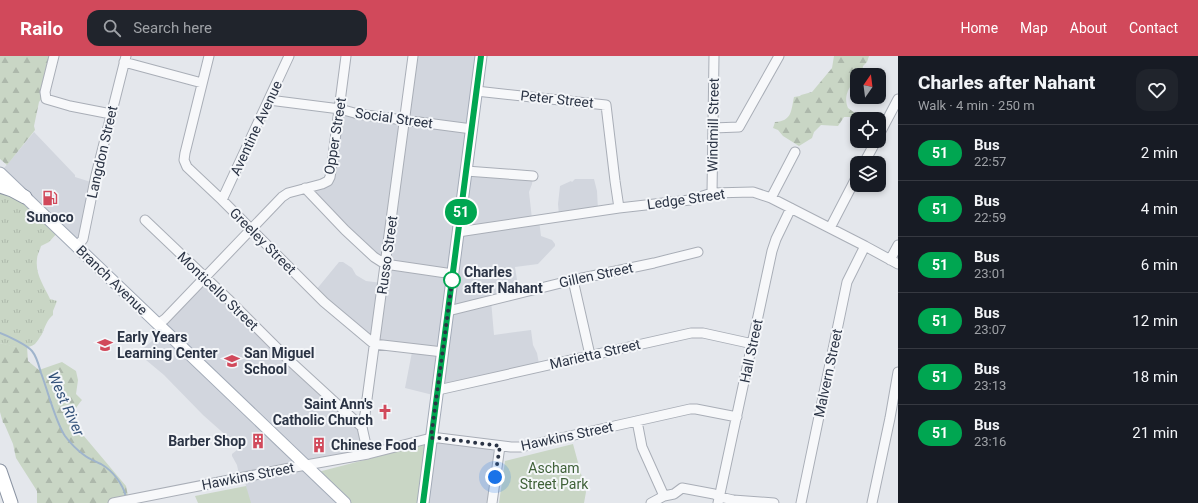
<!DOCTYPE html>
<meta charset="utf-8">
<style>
body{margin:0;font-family:Roboto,sans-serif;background:#20242c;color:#f1f3f6;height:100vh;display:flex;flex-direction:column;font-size:15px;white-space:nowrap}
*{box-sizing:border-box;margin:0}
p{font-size:13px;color:#9ea1a6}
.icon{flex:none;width:22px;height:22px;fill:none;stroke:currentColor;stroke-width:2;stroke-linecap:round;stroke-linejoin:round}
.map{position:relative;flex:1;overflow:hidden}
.details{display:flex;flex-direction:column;background:#171b24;width:300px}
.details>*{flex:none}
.badge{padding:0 8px;border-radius:13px;font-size:14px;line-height:26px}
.needle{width:26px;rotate:14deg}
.buttons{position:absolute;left:850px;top:12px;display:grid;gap:8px}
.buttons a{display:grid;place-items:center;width:36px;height:36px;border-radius:8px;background:#171b24;box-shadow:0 2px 6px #0003;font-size:20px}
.you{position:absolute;width:20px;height:20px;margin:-10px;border:3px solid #fff;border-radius:50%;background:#1a73e8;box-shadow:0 0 0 6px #1a73e833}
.map>.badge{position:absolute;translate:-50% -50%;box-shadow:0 0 0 2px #fff}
.round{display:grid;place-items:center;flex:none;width:42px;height:42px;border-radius:12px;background:#20242c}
.summary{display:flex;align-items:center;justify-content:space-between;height:68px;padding:0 20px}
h1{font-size:19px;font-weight:800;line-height:30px}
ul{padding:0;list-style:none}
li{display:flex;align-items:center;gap:12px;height:56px;padding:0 20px;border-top:1px solid #363941}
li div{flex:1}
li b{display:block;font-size:15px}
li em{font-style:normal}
li .badge{min-width:44px;font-weight:700;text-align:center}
header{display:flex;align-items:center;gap:24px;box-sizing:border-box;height:56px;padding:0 20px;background:#d1495b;color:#fff}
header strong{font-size:19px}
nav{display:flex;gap:22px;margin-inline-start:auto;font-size:14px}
.search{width:280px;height:36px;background:#20242c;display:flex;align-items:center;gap:10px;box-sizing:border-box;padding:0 14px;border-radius:12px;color:#9ea1a6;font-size:15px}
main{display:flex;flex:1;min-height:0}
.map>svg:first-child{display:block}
.built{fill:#d2d6de}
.grass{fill:url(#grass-tufts)}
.forest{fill:url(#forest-firs)}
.park{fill:#c9d6c5}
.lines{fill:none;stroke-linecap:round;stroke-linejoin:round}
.stream{stroke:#9fb4cc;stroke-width:2}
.minor-casing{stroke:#a9aeb7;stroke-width:11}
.major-casing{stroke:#a3abb8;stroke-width:13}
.highway-casing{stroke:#8b94a3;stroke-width:15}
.minor{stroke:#f7f8fa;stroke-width:9}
.major{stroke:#fff;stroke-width:11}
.highway{stroke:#fff;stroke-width:13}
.line-casing{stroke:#fff;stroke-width:9}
.line{stroke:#00a651;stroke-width:6}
.walk{stroke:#2b3445;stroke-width:4;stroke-dasharray:0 7.2}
.stop-dot{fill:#fff;stroke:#00a651;stroke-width:2}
.labels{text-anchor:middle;stroke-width:4;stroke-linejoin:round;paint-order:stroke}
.street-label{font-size:14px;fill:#2b3445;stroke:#f4f6f9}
.poi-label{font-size:14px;font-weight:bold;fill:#2b3445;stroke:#f4f6f9;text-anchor:start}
.stop-label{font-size:14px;font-weight:bold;fill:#2b3445;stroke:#f4f6f9;text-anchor:start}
.park-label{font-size:14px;fill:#3f6138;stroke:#f4f6f9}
.water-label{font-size:15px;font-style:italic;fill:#34527a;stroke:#f4f6f9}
</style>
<header>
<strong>Railo</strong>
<div class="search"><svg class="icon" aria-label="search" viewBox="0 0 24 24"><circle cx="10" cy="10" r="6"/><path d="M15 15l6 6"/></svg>Search here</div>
<nav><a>Home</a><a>Map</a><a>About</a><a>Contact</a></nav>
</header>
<main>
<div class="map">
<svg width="898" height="447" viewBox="0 0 898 447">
<defs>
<pattern id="grass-tufts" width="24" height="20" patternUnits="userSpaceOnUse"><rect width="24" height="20" fill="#c9d6c5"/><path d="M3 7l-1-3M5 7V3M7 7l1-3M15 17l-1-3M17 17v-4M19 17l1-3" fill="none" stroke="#adb8ab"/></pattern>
<pattern id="forest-firs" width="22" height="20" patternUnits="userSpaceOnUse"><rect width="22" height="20" fill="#c9d6c5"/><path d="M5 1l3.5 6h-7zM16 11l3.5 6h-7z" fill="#adb8ab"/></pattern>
</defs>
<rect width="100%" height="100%" fill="#e4e7ec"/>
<path class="built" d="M414,0H481L467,113L533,120L532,128L529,136L532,163L539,164L541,180L552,184L555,188V190L538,208L515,211L519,237L491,244L494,279L531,274L533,289L537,297L540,313L439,336L437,340L405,332L412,296L375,291L316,234L339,206H343L352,212L356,219L366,225L382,227L386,210L310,134L329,125L339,57L402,63Z
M34,76L75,119V121L94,127L77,189L0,117Z
M575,123H594L597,135L598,154L559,160L558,148L560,130L571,125L572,126Z
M206,222L286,302L297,305L361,368L360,375L377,392L309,413L340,447H249L245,425L240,423L237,409L232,400V398L237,394L239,391L203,359L164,319L140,299L137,298L159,279L162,271Z
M432,381L498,393L492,447H423Z"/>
<path class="grass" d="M0,128L13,134L58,176L49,186L41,190C40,194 37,199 37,203C35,218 44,230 50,243L57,245L53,255V259C47,264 45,271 42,278C40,281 37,286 35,288C25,295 10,290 0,287Z"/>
<path class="forest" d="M0,0H54L45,38L39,46L34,70L35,74L7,109L0,103Z
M834,0H869L867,6L863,10L862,19H857V26L853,27C847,34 844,43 848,52L855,57L853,61H844L838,70L821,69L814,76L812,82L799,90L783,80L778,74L773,72L775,66C792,65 791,55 794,41L800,40L801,39L812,36L832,12Z
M0,287L17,291H27L28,305L39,314L62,306L76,315L78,324L76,338L82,344C72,356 73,358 78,373L126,430L129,445L135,447H37V435L16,402L13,388L4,367H3L0,356Z"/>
<path class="park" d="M426,388L418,447H349L318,416Z
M573,388L586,436L584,447H499L505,405Z
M246,430L251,447H198L195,440Z"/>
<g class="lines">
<path class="stream" d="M0,277C8,280 27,289 32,295C37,301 39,310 41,317C48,335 55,365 65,380C71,388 77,394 84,399C89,403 95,405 101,408C113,415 123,428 126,441"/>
<g class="minor-casing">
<path id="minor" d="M54,0L45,36L46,43L70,50L111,58
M209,0L185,97L184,104L187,111L222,144L324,246L374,288L443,296
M124,6L202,27
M476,35L606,49L615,125L619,152
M269,44L340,53L358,58L472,73
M713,72L739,71L779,0
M879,79L898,43
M864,107L876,85
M466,115L533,120
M305,132L345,174L374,201L385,208L453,218
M712,137L714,0
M771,142L795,96
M222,144L289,0
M145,164L228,243L289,304L362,371
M830,172L857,120
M458,176L619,152L690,144L712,137L753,136L771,142L865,190L898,208
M77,191L83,183L96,119L126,0
M890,204L898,189
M573,224L590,299
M448,255L573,224L654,207L698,196
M158,268L165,263L282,141L288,137L322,128L328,125L330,121L331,115L346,0
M438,334L691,277H703L753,288
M637,365L642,391L664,440
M368,398L362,371L365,358L413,0
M113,447L295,411L368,398L431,382H439L511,391H521L690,353H696L737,361
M492,447L500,390
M651,447L664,440L674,438L682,432L714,438L720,441L733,444L774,447
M718,447L772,195L776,183L791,152
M801,447L847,226L865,190
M872,447L890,362L898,316"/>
</g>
<g class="major-casing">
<path id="major" d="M0,117L345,447
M423,447L481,0"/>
</g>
<g class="highway-casing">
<path id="highway" d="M0,130L12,134L25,141
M0,415L11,447"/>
</g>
<use href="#minor" class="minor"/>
<use href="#major" class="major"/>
<use href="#highway" class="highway"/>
</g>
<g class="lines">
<g class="line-casing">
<path id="line" d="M423,447L481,0"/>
</g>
<use href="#line" class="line"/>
<path class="walk" d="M452,224L453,218L431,382H439L500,390L495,421"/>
</g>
<defs>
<g id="fuel-bare" transform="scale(1.2)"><path d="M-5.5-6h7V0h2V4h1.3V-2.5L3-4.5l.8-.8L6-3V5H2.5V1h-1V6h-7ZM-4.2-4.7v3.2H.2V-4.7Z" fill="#d1495b" stroke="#f4f6f9" stroke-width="2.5" paint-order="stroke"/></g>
<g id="school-bare" transform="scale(1.2)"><path d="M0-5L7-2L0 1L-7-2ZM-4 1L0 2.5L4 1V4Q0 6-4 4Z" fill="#d1495b" stroke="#f4f6f9" stroke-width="2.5" paint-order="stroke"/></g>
<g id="church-bare" transform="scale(1.2)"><path d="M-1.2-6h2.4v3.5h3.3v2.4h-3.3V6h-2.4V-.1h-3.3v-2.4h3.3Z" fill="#d1495b" stroke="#f4f6f9" stroke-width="2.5" paint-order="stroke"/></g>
<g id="building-bare" transform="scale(1.2)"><path d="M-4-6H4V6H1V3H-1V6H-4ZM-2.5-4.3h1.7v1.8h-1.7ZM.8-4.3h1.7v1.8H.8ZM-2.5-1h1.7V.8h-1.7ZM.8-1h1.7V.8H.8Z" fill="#d1495b" stroke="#f4f6f9" stroke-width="2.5" paint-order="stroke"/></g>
</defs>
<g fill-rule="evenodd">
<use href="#fuel-bare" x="50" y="142"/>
<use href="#school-bare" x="105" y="289"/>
<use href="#school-bare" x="232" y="305"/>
<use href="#church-bare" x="385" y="356"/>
<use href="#building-bare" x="258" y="385"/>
<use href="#building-bare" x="319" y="389"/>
</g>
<circle class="stop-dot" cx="452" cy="224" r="8"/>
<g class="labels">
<g class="street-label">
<text transform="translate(557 43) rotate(6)" y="5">Peter Street</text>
<text transform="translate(394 62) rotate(8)" y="5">Social Street</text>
<text transform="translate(713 69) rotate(-89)" y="5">Windmill Street</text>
<text transform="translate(256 72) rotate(-65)" y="5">Aventine Avenue</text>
<text transform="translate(335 80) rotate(-81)" y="5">Opper Street</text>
<text transform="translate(102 96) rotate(-77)" y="5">Langdon Street</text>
<text transform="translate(686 143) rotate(-8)" y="5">Ledge Street</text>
<text transform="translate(263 185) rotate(45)" y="5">Greeley Street</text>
<text transform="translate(387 199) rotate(-82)" y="5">Russo Street</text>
<text transform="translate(596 219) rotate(-12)" y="5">Gillen Street</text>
<text transform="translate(112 224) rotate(44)" y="5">Branch Avenue</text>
<text transform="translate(218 235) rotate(44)" y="5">Monticello Street</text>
<text transform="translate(751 295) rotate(-78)" y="5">Hall Street</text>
<text transform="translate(595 298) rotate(-13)" y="5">Marietta Street</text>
<text transform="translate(828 317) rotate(-78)" y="5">Malvern Street</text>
<text transform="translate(567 380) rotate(-12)" y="5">Hawkins Street</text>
<text transform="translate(248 420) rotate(-11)" y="5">Hawkins Street</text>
</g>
<g class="poi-label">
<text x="50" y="166" text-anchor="middle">Sunoco</text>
<text x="117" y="286">Early Years<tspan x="117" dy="16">Learning Center</tspan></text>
<text x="244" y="302">San Miguel<tspan x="244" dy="16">School</tspan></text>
<text x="373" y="353" text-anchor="end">Saint Ann's<tspan x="373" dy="16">Catholic Church</tspan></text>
<text x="246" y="390" text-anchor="end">Barber Shop</text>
<text x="331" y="394">Chinese Food</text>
</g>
<g class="stop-label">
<text x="464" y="221">Charles<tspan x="464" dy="16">after Nahant</tspan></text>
</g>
<g class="park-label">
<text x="554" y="417">Ascham<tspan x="554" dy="16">Street Park</tspan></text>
</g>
<g class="water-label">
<text transform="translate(66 348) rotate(66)" y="5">West River</text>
</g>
</g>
</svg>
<div class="buttons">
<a><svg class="needle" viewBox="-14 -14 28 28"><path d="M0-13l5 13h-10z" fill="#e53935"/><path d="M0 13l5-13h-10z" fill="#9ea1a6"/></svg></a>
<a><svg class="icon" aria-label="locate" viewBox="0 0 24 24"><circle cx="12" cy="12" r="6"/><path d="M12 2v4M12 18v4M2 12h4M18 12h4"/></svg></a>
<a><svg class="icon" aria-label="layers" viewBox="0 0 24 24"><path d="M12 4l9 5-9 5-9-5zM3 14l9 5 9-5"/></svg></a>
</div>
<div class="you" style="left:495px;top:421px"></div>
<b class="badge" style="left:461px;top:156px;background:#00a651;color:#fff">51</b>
</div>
<section class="details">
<div class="summary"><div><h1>Charles after Nahant</h1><p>Walk · 4 min · 250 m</p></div><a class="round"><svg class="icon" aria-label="heart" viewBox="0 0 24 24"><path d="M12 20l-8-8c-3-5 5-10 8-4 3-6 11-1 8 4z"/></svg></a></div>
<ul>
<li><span class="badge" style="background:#00a651;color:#fff">51</span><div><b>Bus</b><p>22:57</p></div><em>2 min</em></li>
<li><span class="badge" style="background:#00a651;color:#fff">51</span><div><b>Bus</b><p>22:59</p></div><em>4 min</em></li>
<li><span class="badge" style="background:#00a651;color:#fff">51</span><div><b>Bus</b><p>23:01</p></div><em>6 min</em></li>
<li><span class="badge" style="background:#00a651;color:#fff">51</span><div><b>Bus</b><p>23:07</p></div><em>12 min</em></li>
<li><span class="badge" style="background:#00a651;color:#fff">51</span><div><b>Bus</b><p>23:13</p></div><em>18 min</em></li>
<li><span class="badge" style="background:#00a651;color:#fff">51</span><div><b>Bus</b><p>23:16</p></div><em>21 min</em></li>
</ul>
</section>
</main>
